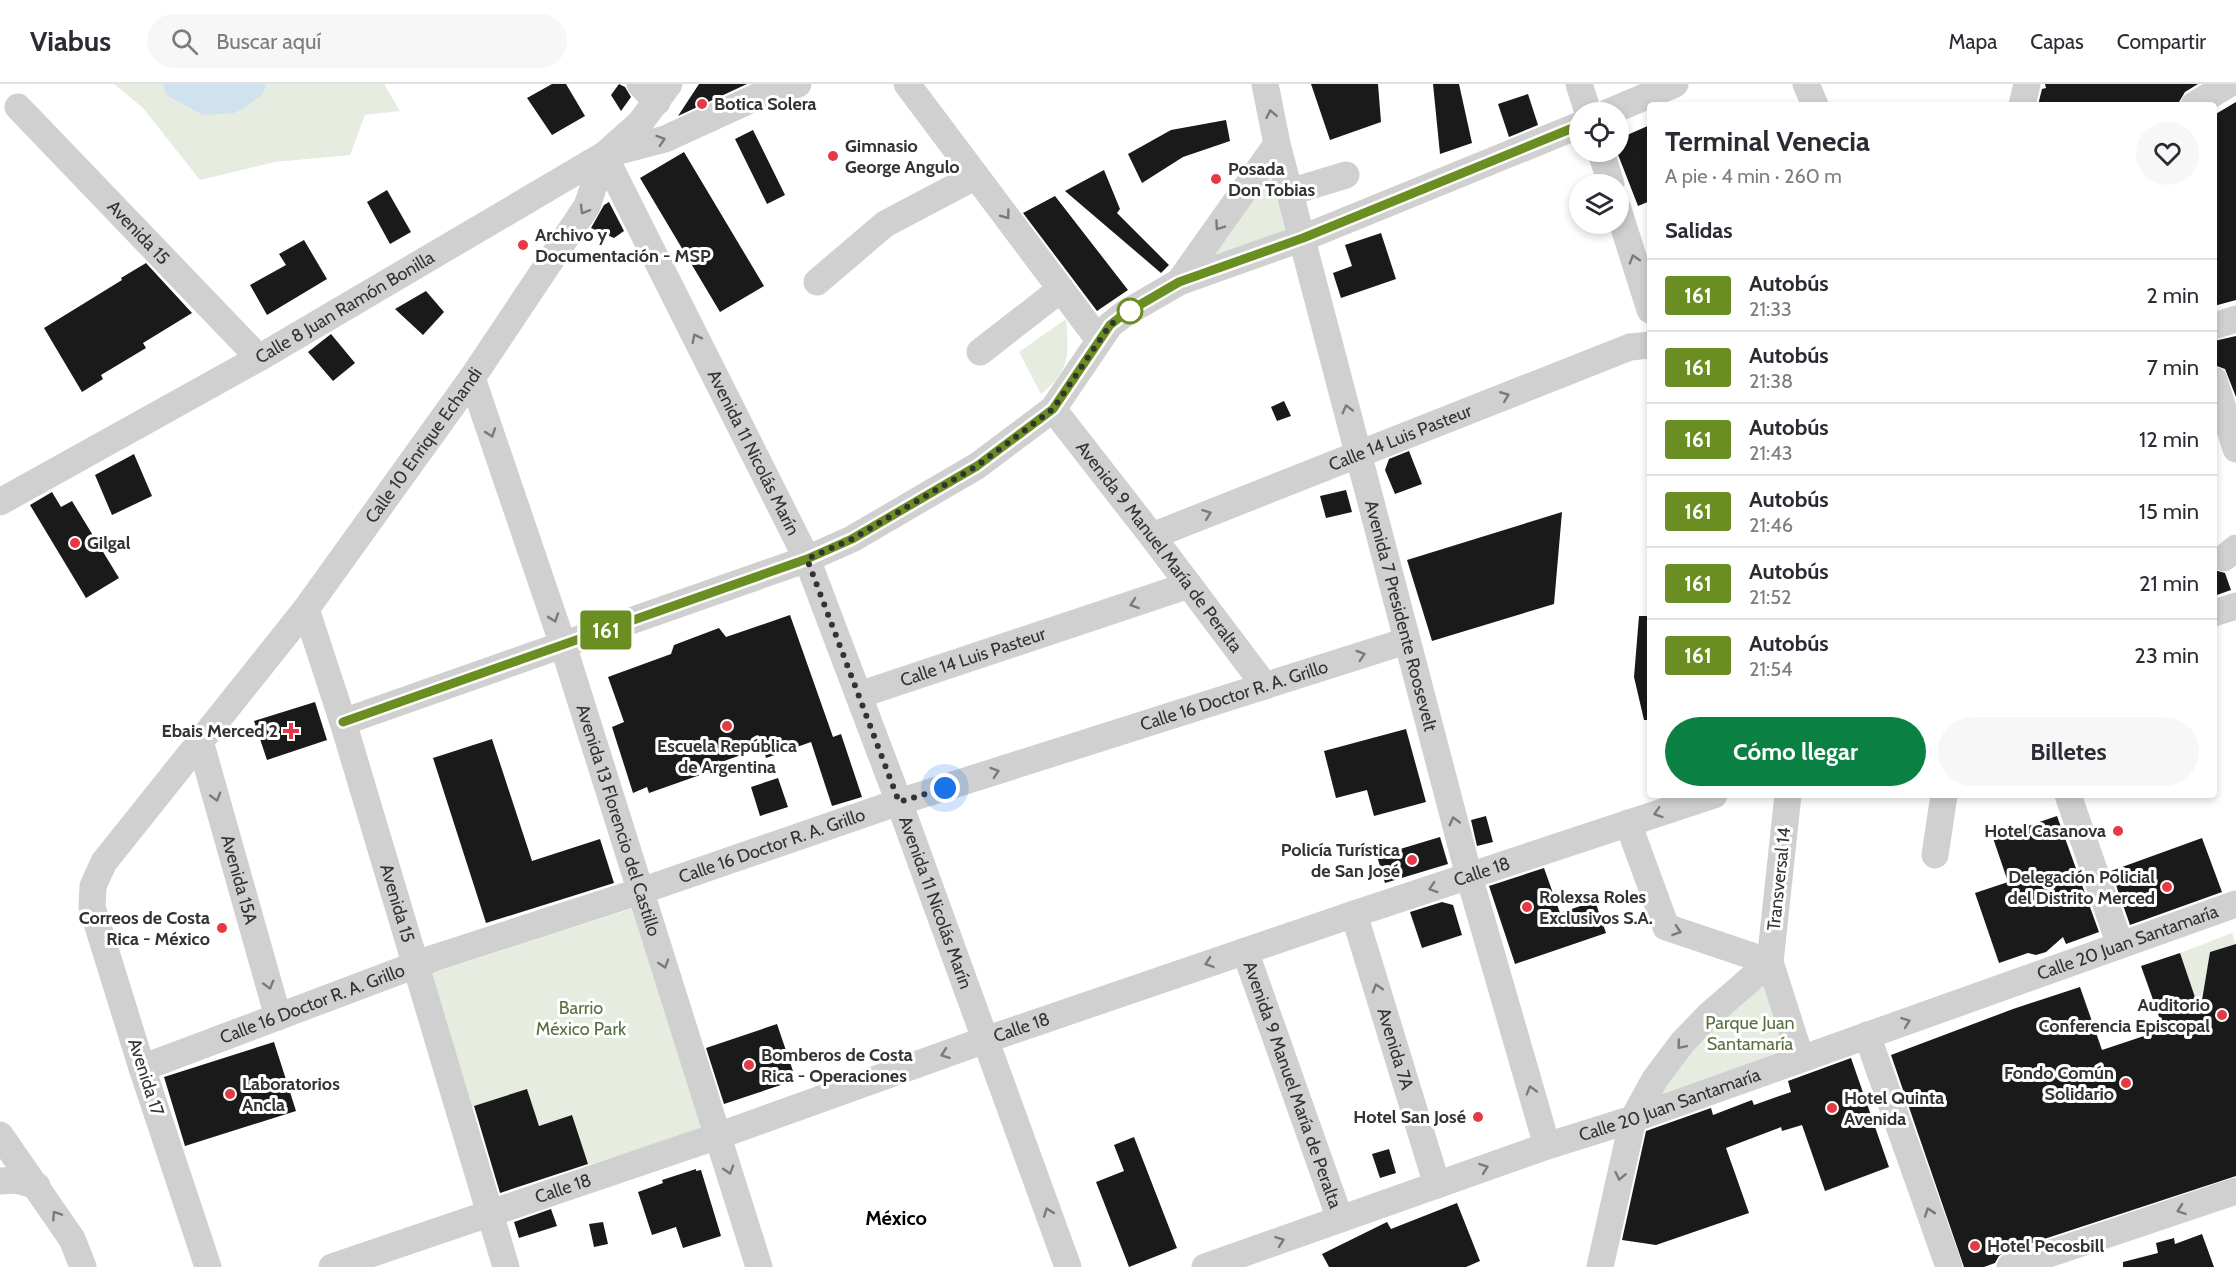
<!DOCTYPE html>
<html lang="es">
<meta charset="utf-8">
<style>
body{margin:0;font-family:Cabin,sans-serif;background:#f7f7f7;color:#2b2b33;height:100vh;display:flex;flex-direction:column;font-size:22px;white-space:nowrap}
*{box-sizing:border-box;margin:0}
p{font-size:20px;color:#7c7c81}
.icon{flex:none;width:33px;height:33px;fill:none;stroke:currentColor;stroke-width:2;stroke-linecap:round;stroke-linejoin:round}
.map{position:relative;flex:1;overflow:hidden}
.panel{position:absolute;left:1647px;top:18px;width:570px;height:696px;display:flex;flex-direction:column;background:#fff;border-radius:6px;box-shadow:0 3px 9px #0003}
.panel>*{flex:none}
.badge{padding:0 12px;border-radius:4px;font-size:21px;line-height:39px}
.tools{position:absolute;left:1569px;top:18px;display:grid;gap:12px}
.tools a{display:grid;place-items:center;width:60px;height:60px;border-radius:50%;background:#fff;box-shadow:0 3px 9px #0003;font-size:30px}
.you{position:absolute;width:30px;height:30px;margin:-15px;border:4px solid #fff;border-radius:50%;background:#1a73e8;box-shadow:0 0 0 9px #1a73e833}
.map>.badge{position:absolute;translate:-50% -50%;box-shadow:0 0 0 3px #fff}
h2{padding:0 18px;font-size:22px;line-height:54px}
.round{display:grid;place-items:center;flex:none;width:63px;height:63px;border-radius:32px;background:#f7f7f7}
.summary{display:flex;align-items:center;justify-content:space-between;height:102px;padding:0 18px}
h1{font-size:28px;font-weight:800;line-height:45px}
.cta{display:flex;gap:12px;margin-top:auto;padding:12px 18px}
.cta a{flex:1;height:69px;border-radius:36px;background:#0b8043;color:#fff;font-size:24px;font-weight:800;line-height:69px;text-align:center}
.cta a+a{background:#f7f7f7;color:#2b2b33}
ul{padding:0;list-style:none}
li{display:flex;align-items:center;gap:18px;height:72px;padding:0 18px;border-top:2px solid #e1e1e2}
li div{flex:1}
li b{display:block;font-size:22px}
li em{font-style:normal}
li .badge{min-width:66px;font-weight:700;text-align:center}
header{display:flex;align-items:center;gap:36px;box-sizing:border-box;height:84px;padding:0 30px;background:#fff;border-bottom:2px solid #e1e1e2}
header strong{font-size:28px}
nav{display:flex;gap:33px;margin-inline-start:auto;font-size:21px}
.search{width:420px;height:54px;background:#f7f7f7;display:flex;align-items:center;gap:15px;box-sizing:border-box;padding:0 21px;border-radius:33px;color:#7c7c81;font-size:22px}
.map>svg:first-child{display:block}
.green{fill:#e6ecdf}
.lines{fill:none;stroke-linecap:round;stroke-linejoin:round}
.river{stroke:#cfe2ee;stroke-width:33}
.building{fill:#1a1a1a}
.minor{stroke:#d0d0d0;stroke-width:27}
.oneway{stroke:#7a7a7a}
.line-casing{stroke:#fff;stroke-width:14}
.line{stroke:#6b8e23;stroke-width:9}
.walk{stroke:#333;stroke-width:6;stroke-dasharray:0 10.8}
.poi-dot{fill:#e63946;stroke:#fff;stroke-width:2}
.stop-dot{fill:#fff;stroke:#6b8e23;stroke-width:3}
.labels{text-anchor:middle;stroke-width:6;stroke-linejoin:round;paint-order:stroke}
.poi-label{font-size:18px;font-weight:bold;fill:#333;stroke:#fff;text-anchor:start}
.street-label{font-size:18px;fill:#333;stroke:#fff}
.park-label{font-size:18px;fill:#56703f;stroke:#fff}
.neighbourhood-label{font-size:20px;font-weight:bold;fill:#000;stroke:#fff}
</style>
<header>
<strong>Viabus</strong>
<div class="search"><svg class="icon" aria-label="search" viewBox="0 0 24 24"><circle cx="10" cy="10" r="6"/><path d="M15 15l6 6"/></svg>Buscar aquí</div>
<nav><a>Mapa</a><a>Capas</a><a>Compartir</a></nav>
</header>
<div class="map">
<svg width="2236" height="1183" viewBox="0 0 2236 1183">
<rect width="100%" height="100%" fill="#fff"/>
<path class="green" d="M114,0H384L400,27L365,31L350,71L275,78L200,96L143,24Z
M1277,60L1303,154L1179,198Z
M1066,235C1069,269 1071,287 1041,310L1019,268Z
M640,822L708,1045L588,1081L572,1031L539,1042L527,1005L469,1024L429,890Z
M2232,849L2236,860L2210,868L2202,913L2214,949L2217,980L2180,869Z
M1764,892L1786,968L1653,1022L1666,996L1702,952Z"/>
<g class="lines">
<path class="river" d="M180,0L206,14L230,13L249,0"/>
</g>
<path class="building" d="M552,0H566L585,32L552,51L527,14Z
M619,0L625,3L631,13L621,27L611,11Z
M699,0H747L678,32Z
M1311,0H1378L1381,38L1330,56Z
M1433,0H1459L1472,59L1440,70Z
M2045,0H2198L2185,8L2179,18L2174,21H2038L2042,5L2046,4Z
M1528,10L1538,41L1509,53L1498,20Z
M2236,18V216L2214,222V31Z
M1226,36L1230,57L1183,73L1142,99L1128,70L1171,46Z
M1650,41V117L1638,122L1617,68L1618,55Z
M753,46L785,111L767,120L735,55Z
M684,68L764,202L720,228L640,94Z
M1104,86L1120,125L1117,129L1169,181L1161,189L1065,107Z
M387,106L411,148L390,160L367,118Z
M1055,112L1128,206L1097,227L1023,129Z
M609,118L624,147L614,154L591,144L604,121Z
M1381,149L1396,195L1341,214L1333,189L1352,182L1345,161Z
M304,156L327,195L267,231L250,201L286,181L279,170Z
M146,179L192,229L143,259L146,264L101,291L103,295L82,308L44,244L122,196L121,194Z
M426,207L444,228L423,251L395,225Z
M331,250L355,279L333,297L308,268Z
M2236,252V313L2225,285L2214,281V257Z
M1284,317L1291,332L1277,337L1271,323Z
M1409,367L1422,400L1395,410L1385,386L1389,375Z
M134,370L152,412L112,431L95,391Z
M1346,406L1352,428L1326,434L1320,412Z
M52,408L61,423L72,417L119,494L86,514L30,421Z
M1562,428L1554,520L1432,557L1407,476Z
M2214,486L2225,489L2231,506L2214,512Z
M790,531L833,653L841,650L862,713L832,722L811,658L766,674L763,663L716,680L717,685L649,709L647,703L633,709L612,643L624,638L608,593L671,570L674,561L719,544L726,553Z
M1639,532H1650V636H1644L1634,593Z
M315,618L327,656L267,676L254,637Z
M1406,645L1426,718L1374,732L1367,706L1336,714L1324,667Z
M492,655L532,777L600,755L614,799L486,839L433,674Z
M778,694L788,723L760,732L751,703Z
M1486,732L1493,758L1477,762L1471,736Z
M2057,732L2099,848L2066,860L2063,853L2046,868L2036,871L2028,869L1999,879L1975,809L2008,798L1993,754Z
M1440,753L1448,780L1385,799L1377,772Z
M2202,754L2222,808L2130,841L2111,787Z
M1544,784L1560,829L1595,817L1606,849L1515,880L1489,802Z
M1442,818L1453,821L1462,851L1422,864L1410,828Z
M2236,860V1092L2005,1168L1999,1172L1995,1179L1984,1183H1964L1891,971L2013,925L2080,903L2102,966L2147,951L2145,946L2162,941L2141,882L2180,869L2200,928L2210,868Z
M777,940L796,996L724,1020L706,964Z
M274,958L296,1027L185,1062L164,993Z
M1851,974L1889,1083L1825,1107L1802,1041L1782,1047L1781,1043L1726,1064L1749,1129L1656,1161L1622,1156L1646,1047L1711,1024L1713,1031L1752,1016L1754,1021L1791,1008L1788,997Z
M527,1005L539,1042L572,1031L588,1080L500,1109L474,1022Z
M1134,1053L1177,1164L1129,1183L1096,1098L1124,1087L1114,1061Z
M1389,1065L1396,1089L1380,1094L1372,1070Z
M696,1085V1087L701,1086L721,1152L683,1164L676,1143L652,1151L638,1108L663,1099L662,1096Z
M1457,1119L1480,1177L1466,1183H1329L1322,1170L1387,1138L1391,1145Z
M551,1125L557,1142L519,1154L514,1138Z
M603,1138L608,1160L594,1163L589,1140Z
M2202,1150L2214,1183H2123V1178L2158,1169L2156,1159L2174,1154L2175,1160Z"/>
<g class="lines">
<g class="minor">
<path d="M640,0L657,18"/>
<path d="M907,0L1099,256"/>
<path id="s1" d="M1265,0L1277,60L1469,792L1547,1062"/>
<path d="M1579,0L1588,28"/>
<path d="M1806,0L1815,21"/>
<path d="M2022,21L2027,0"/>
<path d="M2194,21L2229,0"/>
<path id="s2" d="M18,23L259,274"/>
<path d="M1609,28L1675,0"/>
<path d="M1601,68L1611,100"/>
<path d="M608,70L665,55L763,10L798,0"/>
<path id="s3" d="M604,71L807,475L899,718L1068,1183"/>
<path d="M1290,108L1346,91"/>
<path d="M1618,125L1650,226"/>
<path d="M817,198L885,140L976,92"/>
<path d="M1179,198L1277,60"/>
<path d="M2214,242L2236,235"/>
<path d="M980,268L1061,205"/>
<path id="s4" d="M472,294L563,561L759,1183"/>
<path d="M2214,296L2236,365"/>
<path id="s5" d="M1053,325L1152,452L1265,602"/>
<path id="s6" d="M0,418L259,274L604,71L640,39L669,0"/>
<path id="s7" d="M1152,452L1630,263L1650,261"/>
<path d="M2224,474L2236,464"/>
<path id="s8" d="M306,525L343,638L506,1183"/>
<path d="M2214,529L2236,522"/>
<path id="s9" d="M859,611L1189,501"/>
<path d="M343,638L807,475L852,455L977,382L1053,325L1110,241L1124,230L1179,198L1303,154L1580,41"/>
<path id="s10" d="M200,657L278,933"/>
<path d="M1788,711L1770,878L1801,975"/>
<path d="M2068,711L2120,861"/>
<path d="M1628,739L1666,843L1770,878"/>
<path d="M1935,771L1944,711"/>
<path id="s11" d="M1354,830L1437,1101"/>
<path id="s12" d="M1245,867L1340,1135"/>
<path d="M1867,951L1949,1183"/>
<path id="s13" d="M142,984L434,874L641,807L899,718L1406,557"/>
<path d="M0,1051L72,1155L83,1183"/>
<path d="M0,1097L17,1096L37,1102"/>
<path id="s14" d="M208,1183L142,984L92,823L93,802L104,778L306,525L472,294L587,122L604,71"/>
<path id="s15" d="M332,1183L718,1052L985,956L1354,830L1714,711"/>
<path id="s16" d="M1205,1183L1547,1062L1633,1035L2236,820"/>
<path d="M1600,1183L1633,1035L1655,995L1682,959L1708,932L1770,878"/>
<path d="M2010,1183L2236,1107"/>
</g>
</g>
<defs><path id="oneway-chevron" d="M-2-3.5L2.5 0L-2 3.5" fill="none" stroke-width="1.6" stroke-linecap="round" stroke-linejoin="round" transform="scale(1.5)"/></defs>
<g class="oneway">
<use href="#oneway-chevron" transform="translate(1271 30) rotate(-101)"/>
<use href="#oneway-chevron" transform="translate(661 56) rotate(-18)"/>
<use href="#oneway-chevron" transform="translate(584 126) rotate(120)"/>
<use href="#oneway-chevron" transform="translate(1006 131) rotate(53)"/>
<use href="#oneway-chevron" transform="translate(1219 142) rotate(125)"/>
<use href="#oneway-chevron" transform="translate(1634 175) rotate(-107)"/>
<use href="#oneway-chevron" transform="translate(696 254) rotate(-117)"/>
<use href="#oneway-chevron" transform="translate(1505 312) rotate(-22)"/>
<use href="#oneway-chevron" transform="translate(1347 325) rotate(-105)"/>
<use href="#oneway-chevron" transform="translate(491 349) rotate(71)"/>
<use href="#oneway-chevron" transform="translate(1207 430) rotate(-21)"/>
<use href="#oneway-chevron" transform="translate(1134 520) rotate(161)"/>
<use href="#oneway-chevron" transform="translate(554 534) rotate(71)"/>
<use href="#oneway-chevron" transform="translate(1361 571) rotate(-18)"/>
<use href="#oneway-chevron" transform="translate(995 688) rotate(-18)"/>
<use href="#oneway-chevron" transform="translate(216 713) rotate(74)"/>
<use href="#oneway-chevron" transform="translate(1658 729) rotate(162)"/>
<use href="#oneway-chevron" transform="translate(1454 737) rotate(-105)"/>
<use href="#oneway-chevron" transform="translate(1433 804) rotate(162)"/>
<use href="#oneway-chevron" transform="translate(1677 847) rotate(19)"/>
<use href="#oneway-chevron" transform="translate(1209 879) rotate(161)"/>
<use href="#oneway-chevron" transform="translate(664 880) rotate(73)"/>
<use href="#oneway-chevron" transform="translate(269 901) rotate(74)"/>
<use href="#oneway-chevron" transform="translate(1377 904) rotate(-107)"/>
<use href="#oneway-chevron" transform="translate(1906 938) rotate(-20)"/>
<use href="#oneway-chevron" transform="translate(1681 961) rotate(130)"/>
<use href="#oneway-chevron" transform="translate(945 970) rotate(160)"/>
<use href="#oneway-chevron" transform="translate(1531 1006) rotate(-106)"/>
<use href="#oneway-chevron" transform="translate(1484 1084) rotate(-20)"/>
<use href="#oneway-chevron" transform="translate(729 1086) rotate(73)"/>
<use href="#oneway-chevron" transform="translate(1620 1092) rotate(102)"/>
<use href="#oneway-chevron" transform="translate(2181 1126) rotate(161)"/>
<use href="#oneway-chevron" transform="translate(1048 1128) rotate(-110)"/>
<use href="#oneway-chevron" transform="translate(1929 1128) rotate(-109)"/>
<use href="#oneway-chevron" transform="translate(56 1131) rotate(-123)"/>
<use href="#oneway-chevron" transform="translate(1280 1157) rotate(-20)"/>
</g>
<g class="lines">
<g class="line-casing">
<path id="line" d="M343,638L807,475L852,455L977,382L1053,325L1110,241L1124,230L1179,198L1303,154L1580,41"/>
</g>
<use href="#line" class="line"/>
<path class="walk" d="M945,704L899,718L807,475L852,455L977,382L1053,325L1110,241L1130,227"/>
</g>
<g class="poi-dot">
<circle cx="702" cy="20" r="6"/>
<circle cx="833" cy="72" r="6"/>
<circle cx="1216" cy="95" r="6"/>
<circle cx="523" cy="161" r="6"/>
<circle cx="75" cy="459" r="6"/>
<circle cx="727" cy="642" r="6"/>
<path d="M288 638h6v6h6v6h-6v6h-6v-6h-6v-6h6z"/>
<circle cx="2118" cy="747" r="6"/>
<circle cx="1412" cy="776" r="6"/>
<circle cx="2167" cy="803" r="6"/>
<circle cx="1527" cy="823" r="6"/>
<circle cx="222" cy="844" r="6"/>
<circle cx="2222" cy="931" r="6"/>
<circle cx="749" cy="981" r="6"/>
<circle cx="2126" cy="999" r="6"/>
<circle cx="230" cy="1010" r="6"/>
<circle cx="1832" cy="1024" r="6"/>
<circle cx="1478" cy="1033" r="6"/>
<circle cx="1975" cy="1162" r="6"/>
</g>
<circle class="stop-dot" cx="1130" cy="227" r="12"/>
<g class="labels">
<g class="poi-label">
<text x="714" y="26">Botica Solera</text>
<text x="845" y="68">Gimnasio<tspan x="845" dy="21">George Angulo</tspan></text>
<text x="1228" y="91">Posada<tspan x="1228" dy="21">Don Tobias</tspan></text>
<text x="535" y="157">Archivo y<tspan x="535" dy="21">Documentación - MSP</tspan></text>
<text x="87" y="465">Gilgal</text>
<text x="278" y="653" text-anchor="end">Ebais Merced 2</text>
<text x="727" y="668" text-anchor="middle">Escuela República<tspan x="727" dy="21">de Argentina</tspan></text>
<text x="2106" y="753" text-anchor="end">Hotel Casanova</text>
<text x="1400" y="772" text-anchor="end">Policía Turística<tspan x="1400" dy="21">de San José</tspan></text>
<text x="2155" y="799" text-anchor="end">Delegación Policial<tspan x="2155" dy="21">del Distrito Merced</tspan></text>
<text x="1539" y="819">Rolexsa Roles<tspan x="1539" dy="21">Exclusivos S.A.</tspan></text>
<text x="210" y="840" text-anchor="end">Correos de Costa<tspan x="210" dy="21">Rica - México</tspan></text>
<text x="2210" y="927" text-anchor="end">Auditorio<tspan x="2210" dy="21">Conferencia Episcopal</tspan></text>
<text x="761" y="977">Bomberos de Costa<tspan x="761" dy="21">Rica - Operaciones</tspan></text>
<text x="2114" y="995" text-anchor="end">Fondo Común<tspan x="2114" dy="21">Solidario</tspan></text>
<text x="242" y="1006">Laboratorios<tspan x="242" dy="21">Ancla</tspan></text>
<text x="1844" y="1020">Hotel Quinta<tspan x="1844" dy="21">Avenida</tspan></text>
<text x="1466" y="1039" text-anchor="end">Hotel San José</text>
<text x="1987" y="1168">Hotel Pecosbill</text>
</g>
<g class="street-label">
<text dy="6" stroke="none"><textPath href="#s2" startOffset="174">Avenida 15</textPath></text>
<text dy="6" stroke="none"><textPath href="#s6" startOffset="396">Calle 8 Juan Ramón Bonilla</textPath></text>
<text dy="6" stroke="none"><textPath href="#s7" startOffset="267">Calle 14 Luis Pasteur</textPath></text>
<text dy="6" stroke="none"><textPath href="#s14" startOffset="951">Calle 10 Enrique Echandi</textPath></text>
<text dy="6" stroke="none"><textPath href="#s3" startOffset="333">Avenida 11 Nicolás Marín</textPath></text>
<text dy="6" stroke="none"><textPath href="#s5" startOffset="174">Avenida 9 Manuel María de Peralta</textPath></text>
<text dy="6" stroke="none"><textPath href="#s1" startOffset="549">Avenida 7 Presidente Roosevelt</textPath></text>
<text dy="6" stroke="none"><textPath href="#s9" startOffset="120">Calle 14 Luis Pasteur</textPath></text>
<text dy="6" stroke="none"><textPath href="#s13" startOffset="1154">Calle 16 Doctor R. A. Grillo</textPath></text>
<text dy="6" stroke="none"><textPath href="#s4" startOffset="466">Avenida 13 Florencio del Castillo</textPath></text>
<text dy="6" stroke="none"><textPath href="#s13" startOffset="668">Calle 16 Doctor R. A. Grillo</textPath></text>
<text dy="6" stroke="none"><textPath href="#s15" startOffset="1216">Calle 18</textPath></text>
<text dy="6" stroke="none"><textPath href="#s10" startOffset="144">Avenida 15A</textPath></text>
<text transform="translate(1779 795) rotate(-84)" y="6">Transversal 14</text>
<text dy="6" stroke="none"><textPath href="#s8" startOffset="308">Avenida 15</textPath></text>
<text dy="6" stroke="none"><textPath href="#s3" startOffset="819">Avenida 11 Nicolás Marín</textPath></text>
<text dy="6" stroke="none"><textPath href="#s16" startOffset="978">Calle 20 Juan Santamaría</textPath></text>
<text dy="6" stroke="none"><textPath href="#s13" startOffset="182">Calle 16 Doctor R. A. Grillo</textPath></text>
<text dy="6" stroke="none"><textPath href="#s15" startOffset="730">Calle 18</textPath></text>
<text dy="6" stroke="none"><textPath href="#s11" startOffset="141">Avenida 7A</textPath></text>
<text transform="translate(146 993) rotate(72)" y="6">Avenida 17</text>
<text dy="6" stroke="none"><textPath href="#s12" startOffset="142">Avenida 9 Manuel María de Peralta</textPath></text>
<text dy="6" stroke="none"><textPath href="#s16" startOffset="492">Calle 20 Juan Santamaría</textPath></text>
<text dy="6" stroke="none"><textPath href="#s15" startOffset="244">Calle 18</textPath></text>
</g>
<g class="park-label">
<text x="581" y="930">Barrio<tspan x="581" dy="21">México Park</tspan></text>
<text x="1750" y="945">Parque Juan<tspan x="1750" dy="21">Santamaría</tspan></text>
</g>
<g class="neighbourhood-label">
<text x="896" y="1141">México</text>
</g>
</g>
</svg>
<div class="tools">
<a><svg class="icon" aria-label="locate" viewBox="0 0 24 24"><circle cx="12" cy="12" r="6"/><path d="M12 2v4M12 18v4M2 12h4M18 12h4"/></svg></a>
<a><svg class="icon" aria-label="layers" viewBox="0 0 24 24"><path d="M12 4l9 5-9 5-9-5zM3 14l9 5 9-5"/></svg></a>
</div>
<div class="you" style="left:945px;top:704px"></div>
<b class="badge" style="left:606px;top:546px;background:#6b8e23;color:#fff">161</b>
<section class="panel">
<div class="summary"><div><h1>Terminal Venecia</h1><p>A pie · 4 min · 260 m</p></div><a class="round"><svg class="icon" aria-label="heart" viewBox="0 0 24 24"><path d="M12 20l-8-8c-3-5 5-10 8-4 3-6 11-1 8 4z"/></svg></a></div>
<h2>Salidas</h2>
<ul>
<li><span class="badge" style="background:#6b8e23;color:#fff">161</span><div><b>Autobús</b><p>21:33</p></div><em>2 min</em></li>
<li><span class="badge" style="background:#6b8e23;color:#fff">161</span><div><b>Autobús</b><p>21:38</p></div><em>7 min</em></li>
<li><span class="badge" style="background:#6b8e23;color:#fff">161</span><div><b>Autobús</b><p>21:43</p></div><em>12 min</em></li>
<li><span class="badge" style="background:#6b8e23;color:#fff">161</span><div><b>Autobús</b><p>21:46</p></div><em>15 min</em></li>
<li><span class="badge" style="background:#6b8e23;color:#fff">161</span><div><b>Autobús</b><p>21:52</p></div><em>21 min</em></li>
<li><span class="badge" style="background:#6b8e23;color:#fff">161</span><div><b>Autobús</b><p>21:54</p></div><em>23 min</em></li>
</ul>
<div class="cta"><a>Cómo llegar</a><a>Billetes</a></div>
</section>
</div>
